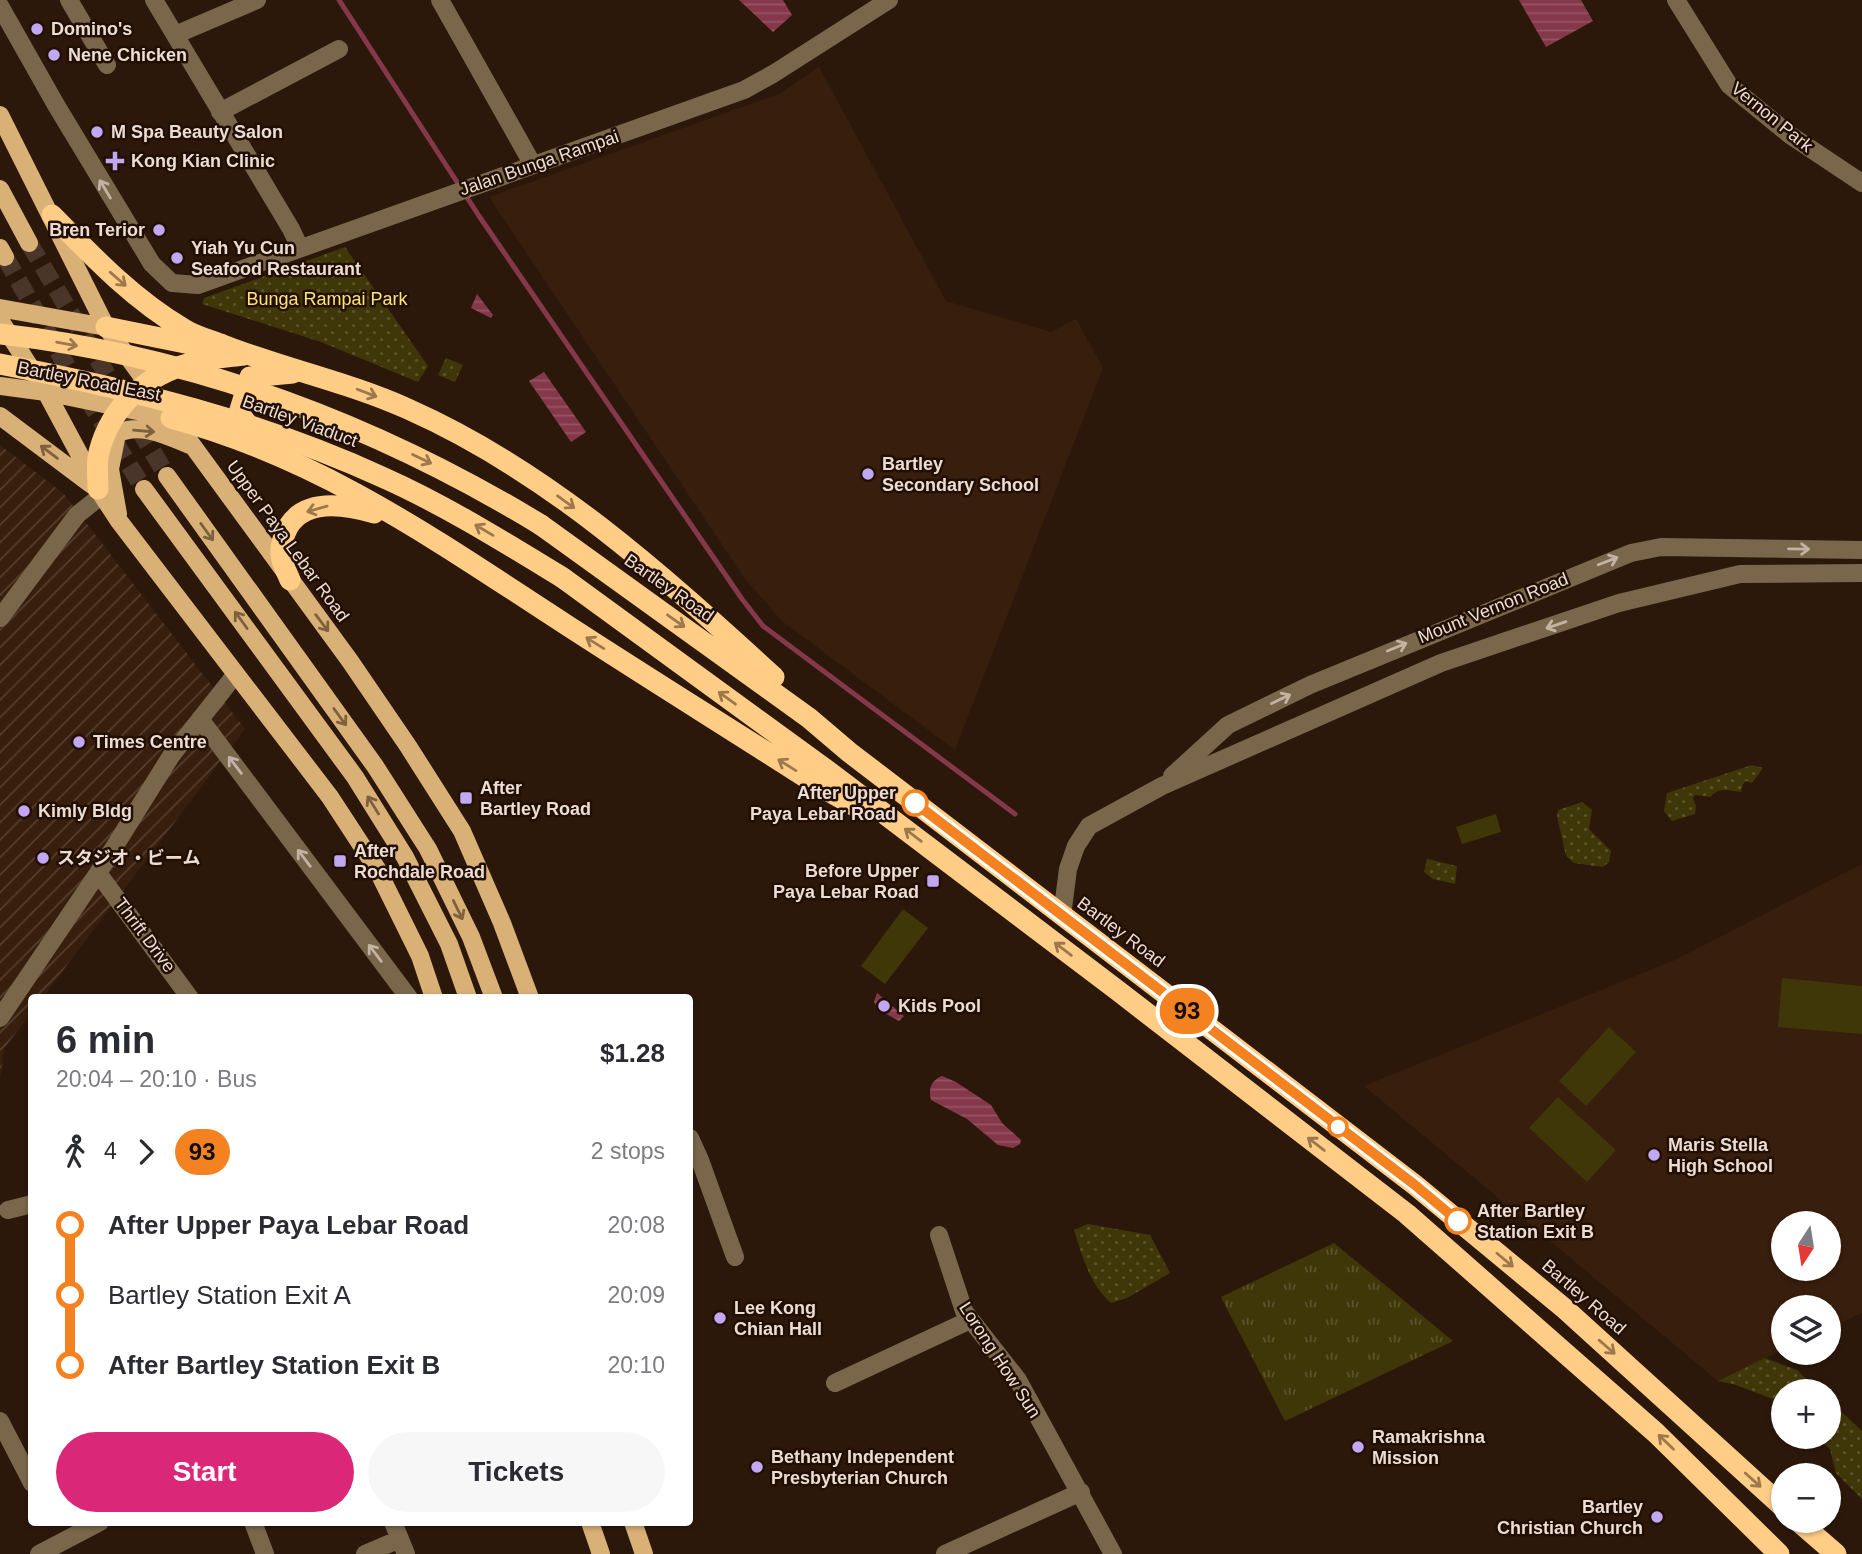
<!DOCTYPE html>
<meta charset="utf-8">
<style>
body{margin:0;font-family:Arial,"Noto Sans JP",sans-serif;background:#f7f7f7;color:#2b2b33;height:100vh;display:flex;flex-direction:column;font-size:26px;white-space:nowrap}
*{box-sizing:border-box;margin:0}
p{font-size:23px;color:#7c7c81}
.icon{flex:none;width:38px;height:38px;fill:none;stroke:currentColor;stroke-width:2;stroke-linecap:round;stroke-linejoin:round}
.map{position:relative;flex:1;overflow:hidden}
.drawer{position:absolute;left:28px;top:994px;width:665px;height:532px;display:flex;flex-direction:column;background:#fff;border-radius:7px;box-shadow:0 2px 5px #0004}
.drawer>*{flex:none}
.badge{padding:0 14px;border-radius:23px;font-size:24px;line-height:46px}
.needle{width:46px;rotate:192deg}
.controls{position:absolute;left:1771px;top:1211px;display:grid;gap:14px}
.controls a{display:grid;place-items:center;width:70px;height:70px;border-radius:50%;background:#fff;box-shadow:0 2px 5px #0004;font-size:35px}
.map>.badge{position:absolute;translate:-50% -50%;box-shadow:0 0 0 4px #fff}
.legs{display:flex;align-items:center;gap:10px;height:77px;padding:0 28px;font-size:23px}
.legs p{margin-inline-start:auto}
.overview{display:flex;align-items:center;justify-content:space-between;height:119px;padding:0 28px}
h1{font-size:38px;font-weight:700;line-height:52px}
.primary-button{display:flex;gap:14px;margin-top:auto;padding:14px 28px}
.primary-button a{flex:1;height:80px;border-radius:42px;background:#db2777;color:#fff;font-size:28px;font-weight:700;line-height:80px;text-align:center}
.primary-button a+a{background:#f7f7f7;color:#2b2b33}
ul{padding:0 28px;list-style:none}
li{display:flex;align-items:center;gap:24px;height:70px;font-size:26px}
li i{display:grid;place-items:center;width:10px;height:100%;margin:0 9px;background:currentColor}
li i::after{content:'';width:18px;height:18px;margin:-9px;border:5px solid;border-radius:50%;background:#fff}
li p{margin-inline-start:auto}
li:first-child i{background:linear-gradient(#0000 50%,currentColor 0)}
li:last-child i{background:linear-gradient(currentColor 50%,#0000 0)}
.map>svg:first-child{display:block}
.built{fill:#381e0c;fill-rule:evenodd}
.industrial{fill:url(#industrial-furrows)}
.grass{fill:url(#grass-tufts)}
.park{fill:url(#park-dots)}
.pitch{fill:#403709}
.water{fill:url(#water-rules)}
.lines{fill:none;stroke-linecap:round;stroke-linejoin:round}
.stream{stroke:#84384a;stroke-width:5}
.major-tunnel{stroke:#493529;stroke-width:18;stroke-dasharray:18 9;stroke-linecap:butt}
.minor{stroke:#7a664b;stroke-width:18}
.major{stroke:#d9b076;stroke-width:18}
.highway{stroke:#ffcd86;stroke-width:21}
.highway-bridge{stroke:#ffcd86;stroke-width:21}
.oneway{stroke:#c3b3a4}
.oneway2{stroke:#9c784c}
.oneway3{stroke:#7e603d}
.line-1-casing{stroke:#fff;stroke-width:16}
.line-1{stroke:#f58220;stroke-width:10}
.poi-dot{fill:#c2a7f2;stroke:#220f04;stroke-width:2.5}
.stop-1-dot{fill:#fff;stroke:#f58220;stroke-width:3.5}
.labels{text-anchor:middle;stroke-width:5;stroke-linejoin:round;paint-order:stroke}
.poi-label{font-size:18px;font-weight:bold;fill:#ebdcd4;stroke:#220f04;text-anchor:start}
.street-label{font-size:18px;fill:#ebdcd4;stroke:#220f04}
.park-label{font-size:18px;fill:#fbe474;stroke:#220f04}
.stop-label{font-size:18px;font-weight:bold;fill:#ebdcd4;stroke:#220f04;text-anchor:end}
</style>
<div class="map">
<svg width="1862" height="1554" viewBox="0 0 1862 1554">
<defs>
<pattern id="industrial-furrows" width="10" height="10" patternUnits="userSpaceOnUse" patternTransform="scale(1.75)"><rect width="10" height="10" fill="#381e0c"/><path d="M-1 1l2-2M0 10L10 0M9 11l2-2" fill="none" stroke="#553e2e"/></pattern>
<pattern id="grass-tufts" width="24" height="20" patternUnits="userSpaceOnUse" patternTransform="scale(1.75)"><rect width="24" height="20" fill="#403709"/><path d="M3 7l-1-3M5 7V3M7 7l1-3M15 17l-1-3M17 17v-4M19 17l1-3" fill="none" stroke="#5c532c"/></pattern>
<pattern id="park-dots" width="8" height="8" patternUnits="userSpaceOnUse" patternTransform="scale(1.75)"><rect width="8" height="8" fill="#403709"/><path d="M2 2h.1M6 6h.1" fill="none" stroke="#5c532c" stroke-width="1.8" stroke-linecap="round"/></pattern>
<pattern id="water-rules" width="6" height="5" patternUnits="userSpaceOnUse" patternTransform="scale(1.75)"><rect width="6" height="5" fill="#84384a"/><path d="M0 2.5h6" fill="none" stroke="#965463"/></pattern>
</defs>
<rect width="100%" height="100%" fill="#2c180b"/>
<path class="built" d="M819,67L946,301L1051,332L1076,319L1103,368L955,750L782,621L745,579L489,197L779,94Z
M1862,864V1313L1829,1328V1307H1783V1350L1718,1381L1364,1086L1675,960ZM1783,1223H1829V1269H1783Z"/>
<path class="industrial" d="M0,445L64,494L245,729L43,997L32,998L31,1013L4,1049L0,1080Z"/>
<path class="grass" d="M1334,1243L1453,1341L1285,1421L1221,1297Z"/>
<path class="park" d="M345,247L428,366L418,382L321,342L202,304L204,298Z
M446,358L463,365L455,382L438,375Z
M1752,765L1763,768L1752,783L1746,781L1743,784L1741,792C1728,790 1719,787 1710,797L1695,795L1693,798L1696,806L1695,814L1672,821L1664,811L1667,793Z
M1582,802L1592,810L1589,829L1611,851L1609,862L1603,867L1574,863L1566,856L1557,816L1558,810Z
M1427,859L1457,866L1455,884L1433,879L1424,872Z
M1088,1224L1150,1235L1170,1273L1127,1298L1111,1303C1089,1283 1083,1258 1074,1230Z
M1765,1358L1797,1370L1819,1391H1783V1406L1778,1401L1733,1384L1718,1381Z
M1829,1400L1862,1431V1499L1836,1473L1830,1449L1816,1437H1829Z"/>
<path class="pitch" d="M1496,814L1501,832L1462,844L1456,827Z
M903,909L928,928L885,984L861,966Z
M1782,978L1862,986V1034L1778,1027Z
M1609,1027L1636,1052L1586,1106L1559,1081Z
M1558,1097L1616,1150L1587,1182L1529,1128Z"/>
<path class="water" d="M739,0H783L792,15L773,32Z
M1519,0H1581L1593,21L1546,47Z
M477,294L493,315L491,318L471,308Z
M544,372L586,432L571,442L529,381Z
M877,993L904,1016L899,1021L879,1010L874,1002Z
M942,1076L956,1082L991,1105L1002,1123L1021,1140L1020,1144L1013,1148L998,1145L967,1119L931,1100C928,1090 931,1080 942,1076Z"/>
<g class="lines">
<path class="stream" d="M339,0L479,216L742,599L763,626L1015,814"/>
<path class="major-tunnel" d="M29,243L167,476
M5,257L62,358L144,489"/>
<path class="minor" d="M69,0L107,65
M154,0L291,229L300,248
M440,0L533,165
M1676,0L1729,85L1790,135L1862,183
M0,6L56,105L152,264L172,283L198,285L744,90L773,74L889,0
M175,35L257,0
M220,112L339,49
M0,618L77,515L102,495
M200,719L409,998
M1172,776L1228,725L1310,685L1631,553L1661,547L1862,550
M98,873L190,998
M1062,916L1068,869L1076,846L1089,826L1162,786L1441,663L1619,603L1740,574L1862,573
M0,1018L98,873L171,756L235,675
M690,1138L700,1160L735,1257
M8,1210L32,1204
M939,1235L964,1311L1018,1380L1113,1554
M835,1383L970,1320
M0,1421L32,1483
M253,1522L265,1554
M393,1522L406,1554
M39,1554L100,1522
M365,1554L400,1539
M945,1554L1081,1492"/>
<path class="major" d="M0,115L106,327L350,661L408,746L462,831L502,923L530,998
M0,189L29,243
M0,248L5,257
M0,308L106,327
M0,320L46,392L98,489L119,521L330,797L377,869L420,956L434,998
M0,386L46,392L171,418
M0,416L92,485
M167,476L375,766L428,849L471,937L494,998
M144,489L355,777L405,857L449,944L468,998
M118,514L110,469L117,434C140,421 170,437 192,446
M590,1522L601,1554
M633,1522L644,1554"/>
<path class="highway" d="M52,215C92,256 134,300 184,329C195,336 210,340 223,345C284,369 348,382 408,409C548,471 662,575 774,677
M106,327L200,346
M171,418C321,458 437,541 565,624C648,678 732,730 816,784L855,806
M255,434L239,413L250,377L293,373
M98,489C98,478 96,463 99,452C111,406 146,375 191,363C208,358 227,357 244,355
M541,525L809,718L849,752L1415,1185L1565,1309L1783,1507
M563,578L828,771L1117,990L1407,1214L1656,1433L1779,1554
M290,580C287,572 281,562 281,554C280,545 284,535 288,527C306,497 347,505 374,513
M1798,1521L1836,1554"/>
<path class="highway-bridge" d="M0,334C193,356 375,424 541,525
M0,364C131,389 260,421 382,477C445,505 504,542 563,578"/>
</g>
<defs><path id="oneway-shaft" d="M-6 0H5M1.5-3L5.5 0L1.5 3" fill="none" stroke-width="1.6" stroke-linecap="round" stroke-linejoin="round" transform="scale(1.75)"/></defs>
<g class="oneway">
<use href="#oneway-shaft" transform="translate(105 189) rotate(-121)"/>
<use href="#oneway-shaft" transform="translate(1799 549) rotate(1)"/>
<use href="#oneway-shaft" transform="translate(1608 561) rotate(-21)"/>
<use href="#oneway-shaft" transform="translate(1556 625) rotate(161)"/>
<use href="#oneway-shaft" transform="translate(1397 647) rotate(-22)"/>
<use href="#oneway-shaft" transform="translate(1281 699) rotate(-26)"/>
<use href="#oneway-shaft" transform="translate(235 765) rotate(-127)"/>
<use href="#oneway-shaft" transform="translate(304 858) rotate(-127)"/>
<use href="#oneway-shaft" transform="translate(375 953) rotate(-127)"/>
</g>
<g class="oneway2">
<use href="#oneway-shaft" transform="translate(118 279) rotate(41)"/>
<use href="#oneway-shaft" transform="translate(67 344) rotate(10)"/>
<use href="#oneway-shaft" transform="translate(367 393) rotate(21)"/>
<use href="#oneway-shaft" transform="translate(422 459) rotate(26)"/>
<use href="#oneway-shaft" transform="translate(566 502) rotate(36)"/>
<use href="#oneway-shaft" transform="translate(317 509) rotate(164)"/>
<use href="#oneway-shaft" transform="translate(484 530) rotate(-149)"/>
<use href="#oneway-shaft" transform="translate(676 621) rotate(35)"/>
<use href="#oneway-shaft" transform="translate(595 643) rotate(-148)"/>
<use href="#oneway-shaft" transform="translate(727 698) rotate(-144)"/>
<use href="#oneway-shaft" transform="translate(787 765) rotate(-148)"/>
<use href="#oneway-shaft" transform="translate(913 835) rotate(-143)"/>
<use href="#oneway-shaft" transform="translate(1063 949) rotate(-143)"/>
<use href="#oneway-shaft" transform="translate(1316 1144) rotate(-142)"/>
<use href="#oneway-shaft" transform="translate(1505 1260) rotate(40)"/>
<use href="#oneway-shaft" transform="translate(1607 1347) rotate(41)"/>
<use href="#oneway-shaft" transform="translate(1666 1442) rotate(-136)"/>
<use href="#oneway-shaft" transform="translate(1753 1480) rotate(42)"/>
</g>
<g class="oneway3">
<use href="#oneway-shaft" transform="translate(144 431) rotate(5)"/>
<use href="#oneway-shaft" transform="translate(49 452) rotate(-143)"/>
<use href="#oneway-shaft" transform="translate(207 532) rotate(54)"/>
<use href="#oneway-shaft" transform="translate(241 620) rotate(-126)"/>
<use href="#oneway-shaft" transform="translate(322 623) rotate(53)"/>
<use href="#oneway-shaft" transform="translate(340 717) rotate(54)"/>
<use href="#oneway-shaft" transform="translate(373 805) rotate(-122)"/>
<use href="#oneway-shaft" transform="translate(458 910) rotate(64)"/>
</g>
<g class="lines">
<g class="line-1-casing">
<path id="line-1" d="M915,803L1415,1185L1458,1221"/>
</g>
<use href="#line-1" class="line-1"/>
</g>
<g class="poi-dot">
<circle cx="37" cy="29" r="7"/>
<circle cx="54" cy="55" r="7"/>
<circle cx="97" cy="132" r="7"/>
<path d="M111.5 150.5h7v7h7v7h-7v7h-7v-7h-7v-7h7z"/>
<circle cx="159" cy="230" r="7"/>
<circle cx="177" cy="258" r="7"/>
<circle cx="868" cy="474" r="7"/>
<circle cx="79" cy="742" r="7"/>
<rect x="459" y="791" width="14" height="14" rx="3.5"/>
<circle cx="24" cy="811" r="7"/>
<circle cx="43" cy="858" r="7"/>
<rect x="333" y="854" width="14" height="14" rx="3.5"/>
<rect x="926" y="874" width="14" height="14" rx="3.5"/>
<circle cx="884" cy="1006" r="7"/>
<circle cx="1654" cy="1155" r="7"/>
<circle cx="720" cy="1318" r="7"/>
<circle cx="1358" cy="1447" r="7"/>
<circle cx="757" cy="1467" r="7"/>
<circle cx="1657" cy="1517" r="7"/>
</g>
<g class="stop-1-dot">
<circle cx="915" cy="803" r="12"/>
<circle cx="1338" cy="1127" r="9"/>
<circle cx="1458" cy="1221" r="12"/>
</g>
<g class="labels">
<g class="poi-label">
<text x="51" y="35">Domino's</text>
<text x="68" y="61">Nene Chicken</text>
<text x="111" y="138">M Spa Beauty Salon</text>
<text x="131" y="167">Kong Kian Clinic</text>
<text x="145" y="236" text-anchor="end">Bren Terior</text>
<text x="191" y="254">Yiah Yu Cun<tspan x="191" dy="21">Seafood Restaurant</tspan></text>
<text x="882" y="470">Bartley<tspan x="882" dy="21">Secondary School</tspan></text>
<text x="93" y="748">Times Centre</text>
<text x="480" y="794">After<tspan x="480" dy="21">Bartley Road</tspan></text>
<text x="38" y="817">Kimly Bldg</text>
<text x="354" y="857">After<tspan x="354" dy="21">Rochdale Road</tspan></text>
<text x="57" y="864">スタジオ・ビーム</text>
<text x="919" y="877" text-anchor="end">Before Upper<tspan x="919" dy="21">Paya Lebar Road</tspan></text>
<text x="898" y="1012">Kids Pool</text>
<text x="1668" y="1151">Maris Stella<tspan x="1668" dy="21">High School</tspan></text>
<text x="734" y="1314">Lee Kong<tspan x="734" dy="21">Chian Hall</tspan></text>
<text x="1372" y="1443">Ramakrishna<tspan x="1372" dy="21">Mission</tspan></text>
<text x="771" y="1463">Bethany Independent<tspan x="771" dy="21">Presbyterian Church</tspan></text>
<text x="1643" y="1513" text-anchor="end">Bartley<tspan x="1643" dy="21">Christian Church</tspan></text>
</g>
<g class="street-label">
<text transform="translate(1772 117) rotate(39)" y="6">Vernon Park</text>
<text transform="translate(539 163) rotate(-19)" y="6">Jalan Bunga Rampai</text>
<text transform="translate(89 381) rotate(11)" y="6">Bartley Road East</text>
<text transform="translate(300 421) rotate(20)" y="6">Bartley Viaduct</text>
<text transform="translate(288 541) rotate(54)" y="6">Upper Paya Lebar Road</text>
<text transform="translate(669 588) rotate(35)" y="6">Bartley Road</text>
<text transform="translate(1493 608) rotate(-22)" y="6">Mount Vernon Road</text>
<text transform="translate(1121 932) rotate(37)" y="6">Bartley Road</text>
<text transform="translate(145 935) rotate(53)" y="6">Thrift Drive</text>
<text transform="translate(1584 1297) rotate(41)" y="6">Bartley Road</text>
<text transform="translate(1000 1360) rotate(57)" y="6">Lorong How Sun</text>
</g>
<g class="park-label">
<text x="327" y="305">Bunga Rampai Park</text>
</g>
<g class="stop-label">
<text x="896" y="799">After Upper<tspan x="896" dy="21">Paya Lebar Road</tspan></text>
<text x="1477" y="1217" text-anchor="start">After Bartley<tspan x="1477" dy="21">Station Exit B</tspan></text>
</g>
</g>
</svg>
<div class="controls">
<a><svg class="needle" viewBox="-14 -14 28 28"><path d="M0-13l5 13h-10z" fill="#e53935"/><path d="M0 13l5-13h-10z" fill="#7c7c81"/></svg></a>
<a><svg class="icon" aria-label="layers" viewBox="0 0 24 24"><path d="M12 4l9 5-9 5-9-5zM3 14l9 5 9-5"/></svg></a>
<a>+</a>
<a>−</a>
</div>
<b class="badge" style="left:1187px;top:1011px;background:#f58220;color:#111">93</b>
<section class="drawer">
<div class="overview"><div><h1>6 min</h1><p>20:04 – 20:10 · Bus</p></div><b>$1.28</b></div>
<div class="legs"><svg class="icon" aria-label="walk" viewBox="0 0 24 24"><circle cx="13" cy="4" r="2"/><path d="M13 8l-2 6 4 7M11 14l-3 7M7 12l3-4h3l4 4"/></svg>4<svg class="icon" aria-label="forward" viewBox="0 0 24 24"><path d="M9 5l7 7-7 7"/></svg><b class="badge" style="background:#f58220;color:#111">93</b><p>2 stops</p></div>
<ul>
<li><i style="color:#f58220"></i><b>After Upper Paya Lebar Road</b><p>20:08</p></li>
<li><i style="color:#f58220"></i><span>Bartley Station Exit A</span><p>20:09</p></li>
<li><i style="color:#f58220"></i><b>After Bartley Station Exit B</b><p>20:10</p></li>
</ul>
<div class="primary-button"><a>Start</a><a>Tickets</a></div>
</section>
</div>
